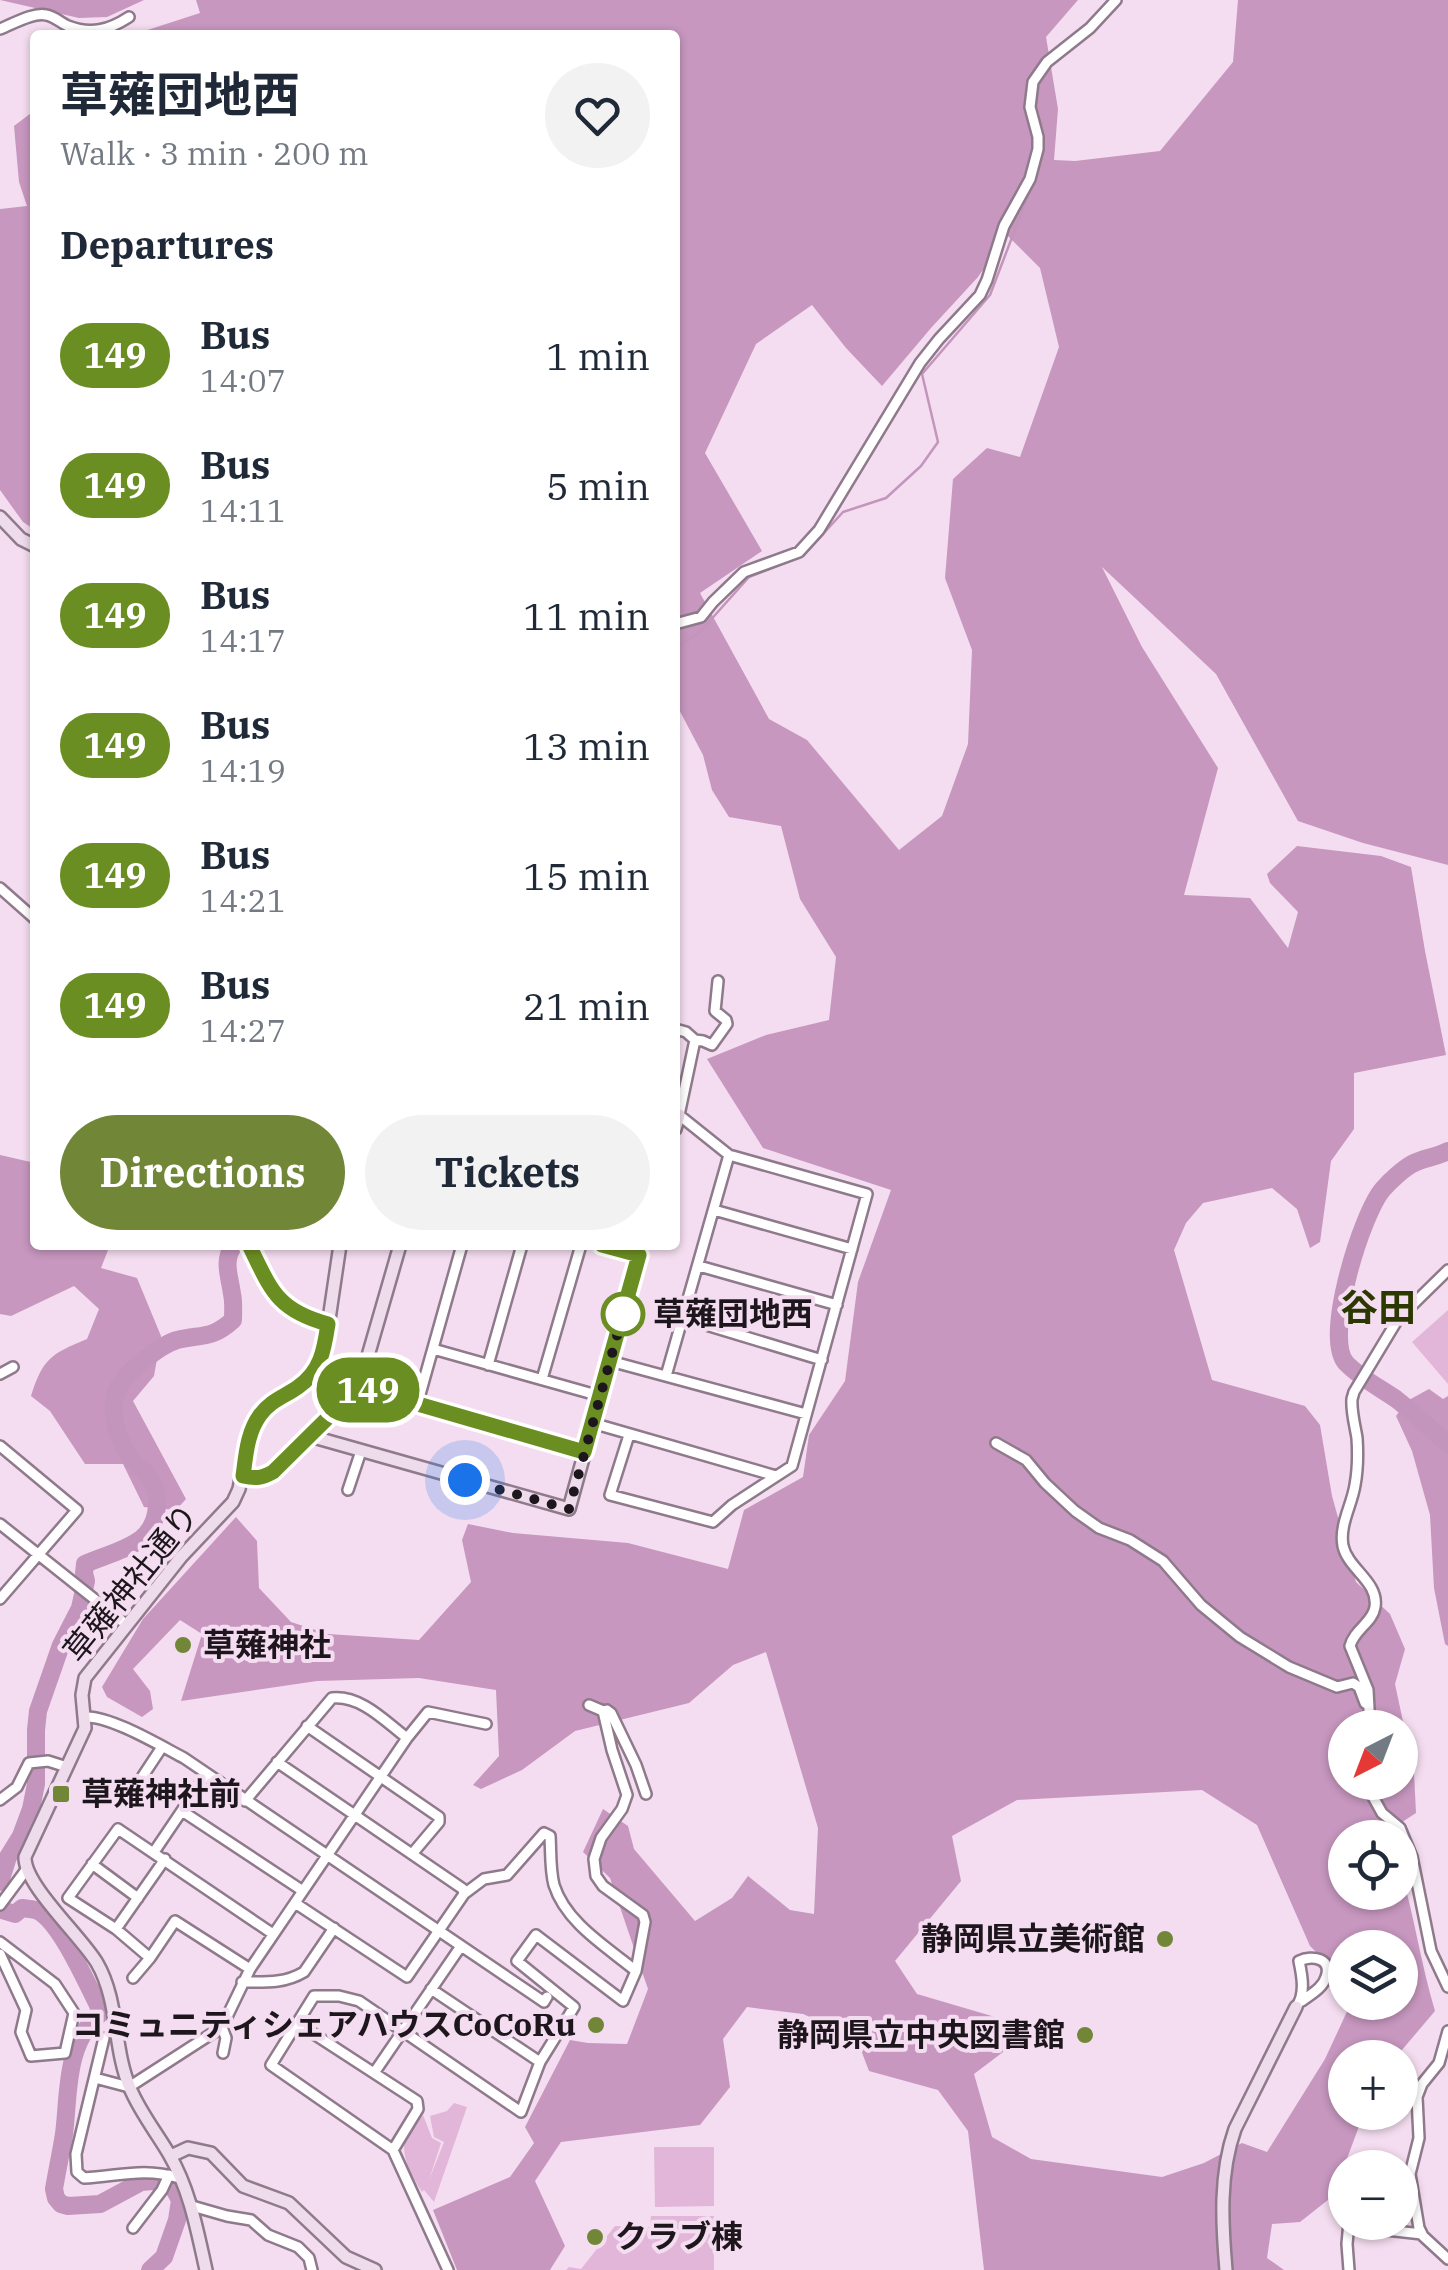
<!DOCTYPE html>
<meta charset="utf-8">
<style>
body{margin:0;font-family:"IBM Plex Serif","Noto Sans JP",serif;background:#f2f2f3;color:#1f2937;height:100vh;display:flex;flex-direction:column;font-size:38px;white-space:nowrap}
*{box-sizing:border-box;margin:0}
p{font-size:32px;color:#747a83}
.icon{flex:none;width:55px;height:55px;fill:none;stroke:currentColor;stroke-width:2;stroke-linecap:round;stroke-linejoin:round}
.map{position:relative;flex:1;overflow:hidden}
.sheet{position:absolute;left:30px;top:30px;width:650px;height:1220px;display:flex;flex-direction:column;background:#fff;border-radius:10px;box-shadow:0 2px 8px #0004}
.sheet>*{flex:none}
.badge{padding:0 20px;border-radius:32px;font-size:35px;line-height:65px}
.needle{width:65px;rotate:222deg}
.tools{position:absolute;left:1328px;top:1710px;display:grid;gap:20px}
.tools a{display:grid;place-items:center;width:90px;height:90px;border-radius:50%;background:#fff;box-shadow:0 2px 8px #0004;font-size:50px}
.you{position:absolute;width:50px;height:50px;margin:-25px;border:8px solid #fff;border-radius:50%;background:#1a73e8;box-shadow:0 0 0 15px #1a73e833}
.map>.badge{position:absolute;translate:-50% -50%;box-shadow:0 0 0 5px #fff}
h2{padding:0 30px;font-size:38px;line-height:90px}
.round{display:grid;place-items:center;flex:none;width:105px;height:105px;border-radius:52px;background:#f2f2f3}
.summary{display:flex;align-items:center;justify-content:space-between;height:170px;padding:0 30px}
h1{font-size:48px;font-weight:700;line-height:75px}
.action{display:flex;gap:20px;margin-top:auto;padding:20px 30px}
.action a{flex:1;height:115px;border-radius:60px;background:#728638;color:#fff;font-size:40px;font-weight:700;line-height:115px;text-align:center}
.action a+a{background:#f2f2f3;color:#1f2937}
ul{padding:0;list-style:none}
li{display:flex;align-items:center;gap:30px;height:130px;padding:0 30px}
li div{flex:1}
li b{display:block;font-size:38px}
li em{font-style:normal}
li .badge{min-width:110px;font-weight:700;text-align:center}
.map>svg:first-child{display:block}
.green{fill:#e1b6d9}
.forest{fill:#c797bf;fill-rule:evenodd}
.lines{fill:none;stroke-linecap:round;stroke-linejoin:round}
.stream{stroke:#c495bc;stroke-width:2.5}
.river{stroke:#c495bc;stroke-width:18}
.street-casing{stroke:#8f7a8b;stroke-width:14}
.secondary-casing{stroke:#8f7a8b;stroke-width:16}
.street{stroke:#fff;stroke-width:9}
.secondary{stroke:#eedcec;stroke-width:11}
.line-casing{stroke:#fff;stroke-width:22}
.line{stroke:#6b8e23;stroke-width:15}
.walk{stroke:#1e161d;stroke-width:10;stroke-dasharray:0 18}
.stop-dot{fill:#fff;stroke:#6b8e23;stroke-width:5}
.poi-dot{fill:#728638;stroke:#f4ddf0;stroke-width:4}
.labels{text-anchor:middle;stroke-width:8;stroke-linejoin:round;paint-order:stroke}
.stop-label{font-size:32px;font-weight:bold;fill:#1e161d;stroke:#f4ddf0;text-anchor:start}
.street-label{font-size:32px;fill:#1e161d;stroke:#f4ddf0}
.poi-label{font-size:32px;font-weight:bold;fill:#1e161d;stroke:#f4ddf0;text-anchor:start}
.quarter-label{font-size:38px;font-weight:bold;fill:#2b3800;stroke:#f4ddf0}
</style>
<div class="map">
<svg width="1448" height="2270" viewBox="0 0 1448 2270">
<rect width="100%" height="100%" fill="#f4ddf0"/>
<path class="green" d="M1448,1310V1384L1412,1342Z
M454,2103L467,2107L434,2202L424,2190L422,2192C412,2176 403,2161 404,2142L423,2115L432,2138L441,2143L429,2180L444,2142L434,2137L430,2116L447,2111Z
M654,2147H714V2206L655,2207Z
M651,2216H714V2270H566L569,2267L581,2269L615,2226L650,2227Z"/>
<path class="forest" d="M0,0H144L107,17L79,18Z
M196,0H1078L1046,37L1058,109L1054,160L1075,161L1160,151L1233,62L1238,0H1448V865L1363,843L1298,821L1216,674L1102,567L1142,647L1218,768L1184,895L1250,898L1288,948L1298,912L1270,883L1267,874L1297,846L1381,856L1411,867L1425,951L1446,1055L1354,1073V1129L1331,1161L1320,1242L1310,1248L1297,1209L1272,1188L1203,1203L1186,1223L1174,1250L1212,1380L1305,1406L1320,1425L1332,1496L1356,1582L1390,1614L1405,1649L1395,1684L1414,1773L1416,1813L1390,1830L1391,1837L1345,1838V1892H1400V1867C1414,1915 1421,1964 1435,2011L1396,2057L1345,2058V2112L1364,2113L1333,2196L1300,2222L1272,2224L1267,2258L1284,2270H984L968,2131L938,2090L869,2071L856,2037L803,2014L747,2007L723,2039L730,2087L700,2125L561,2142L535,2181L565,2246L550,2270H457L433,2210L510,2177L534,2143L525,2127L570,2040L588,2043L627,2044L648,1989L610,1878L583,1852L603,1809L628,1826L634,1849L695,1921L732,1898L748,1876L790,1910L814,1914L818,1828L766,1652L733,1665L689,1703L575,1731L522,1770L481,1789L473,1785L499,1756L496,1690L419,1678L317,1681L181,1701L202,1634L180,1620L133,1669L150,1691L153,1709L142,1717L107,1697L102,1687L143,1619L236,1517L257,1541L259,1588L291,1622L328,1634L419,1640L471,1582L462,1540L468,1524L513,1533L628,1543L728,1569L744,1510L803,1477L809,1435L845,1381L858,1282L891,1190L763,1148L707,1059L766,1035L829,1020L836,957L800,899L781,826L729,817L712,790L703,755L675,702V35H132L200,13ZM1007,235L1040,268L1059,347L1020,457L987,448L953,479L945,578L972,650L968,744L942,816L899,850L807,740L769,719L700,593L762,551L705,453L756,344L812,305L846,348L882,386L931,328L978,277ZM1345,1728H1400V1782H1345ZM1202,1790L1257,1825L1310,1946L1345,1981V1948H1400V2002L1351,2003L1325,2059L1267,2152L1242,2143L1204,2163L1162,2177L1031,2159L992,2137L974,2074L1015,2043L1019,2024L917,1994L895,1961L961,1881L952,1836L1017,1800Z
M35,110V530L23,522L0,490V209L27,206L19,182L14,126Z
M0,1155L35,1163V1245H110L101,1268L137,1278L161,1336L154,1376L133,1401L186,1499L176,1510L144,1507L123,1464H85L50,1411L31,1396C43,1358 51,1354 87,1339L99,1309L74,1286L11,1316L0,1314Z
M1429,1389L1443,1399L1448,1396V1646L1445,1644L1434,1588L1430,1515L1412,1451L1396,1416L1407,1401Z"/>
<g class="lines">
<path class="stream" d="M675,642L680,645L699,633L749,577L803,556L843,512L886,498L921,466L938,442L922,374L990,295L1032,185"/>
<path class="river" d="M1448,1151C1437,1157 1423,1158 1412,1164C1403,1169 1390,1181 1383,1189C1362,1213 1323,1337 1346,1363C1359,1377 1380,1388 1396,1399C1414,1413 1431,1429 1448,1444
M0,1882L8,1857L21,1836L31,1809L36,1784V1730L38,1711L61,1645L80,1608L86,1581L84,1573L85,1564C103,1556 125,1551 141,1539C157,1526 161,1502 153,1483C149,1473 139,1468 133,1461C118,1443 108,1410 118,1388C126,1372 160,1345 177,1340C203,1334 212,1339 233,1320C233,1312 234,1302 232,1294C230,1277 222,1261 234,1245
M0,1904L2,1910L15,1914L22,1908C28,1909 34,1909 38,1911C61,1923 87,1984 99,2007L98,2016C65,2044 69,2095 64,2134C61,2153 57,2171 54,2189L56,2198L61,2204L68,2206L100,2204L141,2182L153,2181L172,2185L180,2200L177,2220L164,2257L150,2270"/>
<g class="street-casing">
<path id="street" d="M0,29C13,24 33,12 46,15C54,16 61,23 68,26C91,35 109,30 129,17
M675,624L701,617L713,602L744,572L799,552L819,530L920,363L939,339L980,295L987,280L1004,226L1030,179L1038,149V137L1030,107L1033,82L1047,62L1090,28L1116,0
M0,888L35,919
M695,1040L703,1041L712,1045L727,1024L726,1020L715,1011L718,981
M714,1210L852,1249
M249,1245C271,1290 276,1310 328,1324
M602,1245L639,1255
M699,1266L837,1305
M683,1318L822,1360
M433,1349L600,1396
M610,1361L806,1414
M488,1365L522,1245
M0,1374L13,1367
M666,1376L729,1155
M542,1379L581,1245
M359,1387L583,1452
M417,1405L462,1245
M592,1423L776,1476
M629,1435L610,1495L713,1522L732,1505L792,1466L867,1194L729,1155L679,1115L695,1040L686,1032L675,1029
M996,1443L1026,1460L1045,1483L1075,1511L1099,1528L1130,1540L1163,1561L1201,1605L1240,1637L1289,1667L1337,1687L1353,1683L1359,1687L1365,1703L1368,1705
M0,1446L77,1510L0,1599
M243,1477C274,1482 289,1457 310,1436
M348,1490L361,1451
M0,1524L127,1625
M589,1705L603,1711L607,1710L611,1713L636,1765L646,1794
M603,1711L612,1750L627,1795L622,1809L601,1838L594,1859L596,1876L603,1886L643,1915L645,1922L636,1971
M85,1717C109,1715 161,1746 184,1758L544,2002L547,1997
M307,1726L439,1817V1822L412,1854
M1370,1728L1368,1690L1350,1646C1354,1630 1373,1622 1375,1607C1379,1582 1348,1569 1343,1546C1339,1525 1352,1505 1355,1485C1358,1469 1358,1453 1357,1438C1355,1425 1351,1412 1352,1399L1354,1392L1398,1319L1448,1270
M277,1762L463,1889L464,1894L407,1977L295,1903
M1368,1782L1372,1795L1382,1813L1400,1828L1412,1857L1431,1951L1448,1987
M0,1800L17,1787L29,1763L48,1761L67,1767
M127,1800L162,1747
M245,1801L332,1698C361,1695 385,1721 407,1738
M182,1811L303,1891
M154,1852L206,1775
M92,1864L138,1898
M0,1905L26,1870
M116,1929L165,1859
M0,1942L55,1984L74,2013L65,2053L31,2056L21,2032L26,2010L0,1954
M250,1969L175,1921L150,1958L116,1929L68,1898L118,1829L273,1934
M133,1978L150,1958
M242,1982C264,1982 284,1984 304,1972L334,1928
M431,1989L540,2062
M1296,2007C1306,1995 1302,1975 1299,1961C1312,1955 1333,1958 1326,1977C1323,1988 1311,1994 1302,2001
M297,2023L417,2101L418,2109L393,2150L271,2065L314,1996H339L359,2001L521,2112L540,2062L574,2007L517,1961L536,1935L623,2001L636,1971C607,1947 566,1923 554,1885C550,1870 551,1852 550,1836L544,1833L507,1875L484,1879L464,1894
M222,2027L226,2038L223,2053
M1448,2031L1439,2063L1422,2084L1417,2097L1419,2138L1410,2174L1419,2228L1423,2236L1448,2259
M104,2038L76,2154L77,2172L84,2178C120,2176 143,2167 180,2178
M374,2073L461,1946
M95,2078L129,2087L222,2027L250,1969L407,1738L428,1712L486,1724
M393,2150L448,2270
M192,2206L227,2216L251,2220L268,2235L298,2247L309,2258L312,2270
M1349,2222L1347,2244L1349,2270
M1387,2222L1386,2230L1422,2234
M133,2228L162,2190L169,2175"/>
</g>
<g class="secondary-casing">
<path id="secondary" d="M0,517L21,539L35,546
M675,1113L679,1115L675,1129
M400,1245L359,1387L310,1436L569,1509L642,1245
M171,2156L188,2148L211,2153L243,2186L289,2203L346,2257L375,2270
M206,2270C197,2230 190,2190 169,2154C156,2132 140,2112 130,2088C113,2048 119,2001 97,1963C81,1936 24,1885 25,1857L85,1728L82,1695L85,1678L181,1557L233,1502L239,1489L247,1445L258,1417L273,1400L299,1386L316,1370L324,1353L340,1245
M1226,2270C1222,2224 1219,2174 1235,2129L1296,2007"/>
</g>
<use href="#street" class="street"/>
<use href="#secondary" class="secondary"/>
</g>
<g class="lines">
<g class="line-casing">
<path id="line" d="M249,1245C271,1289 276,1310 328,1324C324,1350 321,1371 298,1387C284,1397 271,1400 260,1415C247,1433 246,1455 243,1476C256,1479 262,1478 273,1472L359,1387L584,1452L639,1255L602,1245"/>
</g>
<use href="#line" class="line"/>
<path class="walk" d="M465,1480L569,1509L623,1314"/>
</g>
<circle class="stop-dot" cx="623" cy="1314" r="20"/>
<g class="poi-dot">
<circle cx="183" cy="1645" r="10"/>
<rect x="51" y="1784" width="20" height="20" rx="5"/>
<circle cx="1165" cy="1939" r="10"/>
<circle cx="596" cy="2025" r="10"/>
<circle cx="1085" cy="2035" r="10"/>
<circle cx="595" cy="2237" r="10"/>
</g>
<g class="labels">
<g class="stop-label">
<text x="653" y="1325">草薙団地西</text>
</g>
<g class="street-label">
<text transform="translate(131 1583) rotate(-51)" y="11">草薙神社通り</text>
</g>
<g class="poi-label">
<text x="203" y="1656">草薙神社</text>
<text x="81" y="1805">草薙神社前</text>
<text x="1145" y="1950" text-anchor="end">静岡県立美術館</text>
<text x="576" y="2036" text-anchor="end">コミュニティシェアハウスCoCoRu</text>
<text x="1065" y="2046" text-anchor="end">静岡県立中央図書館</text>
<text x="615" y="2248">クラブ棟</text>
</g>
<g class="quarter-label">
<text x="1378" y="1321">谷田</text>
</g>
</g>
</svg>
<div class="tools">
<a><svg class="needle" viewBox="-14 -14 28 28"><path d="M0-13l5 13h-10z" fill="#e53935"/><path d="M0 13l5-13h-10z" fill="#747a83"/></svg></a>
<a><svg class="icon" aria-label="locate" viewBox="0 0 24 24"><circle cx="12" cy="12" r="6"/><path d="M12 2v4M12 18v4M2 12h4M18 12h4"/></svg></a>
<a><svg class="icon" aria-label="layers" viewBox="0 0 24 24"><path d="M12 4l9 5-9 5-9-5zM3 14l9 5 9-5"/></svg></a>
<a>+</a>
<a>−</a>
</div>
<div class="you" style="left:465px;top:1480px"></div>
<b class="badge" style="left:368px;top:1390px;background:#6b8e23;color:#fff">149</b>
<section class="sheet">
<div class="summary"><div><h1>草薙団地西</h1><p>Walk · 3 min · 200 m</p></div><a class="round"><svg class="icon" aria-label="heart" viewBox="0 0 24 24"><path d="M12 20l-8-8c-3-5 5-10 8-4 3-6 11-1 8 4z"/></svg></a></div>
<h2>Departures</h2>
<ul>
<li><span class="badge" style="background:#6b8e23;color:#fff">149</span><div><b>Bus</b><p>14:07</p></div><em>1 min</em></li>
<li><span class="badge" style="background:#6b8e23;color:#fff">149</span><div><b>Bus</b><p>14:11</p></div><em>5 min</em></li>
<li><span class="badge" style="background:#6b8e23;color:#fff">149</span><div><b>Bus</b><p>14:17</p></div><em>11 min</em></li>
<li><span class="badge" style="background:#6b8e23;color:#fff">149</span><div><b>Bus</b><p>14:19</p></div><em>13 min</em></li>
<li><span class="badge" style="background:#6b8e23;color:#fff">149</span><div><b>Bus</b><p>14:21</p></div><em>15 min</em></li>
<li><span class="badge" style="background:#6b8e23;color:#fff">149</span><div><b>Bus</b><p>14:27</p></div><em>21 min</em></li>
</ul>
<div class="action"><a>Directions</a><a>Tickets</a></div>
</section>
</div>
